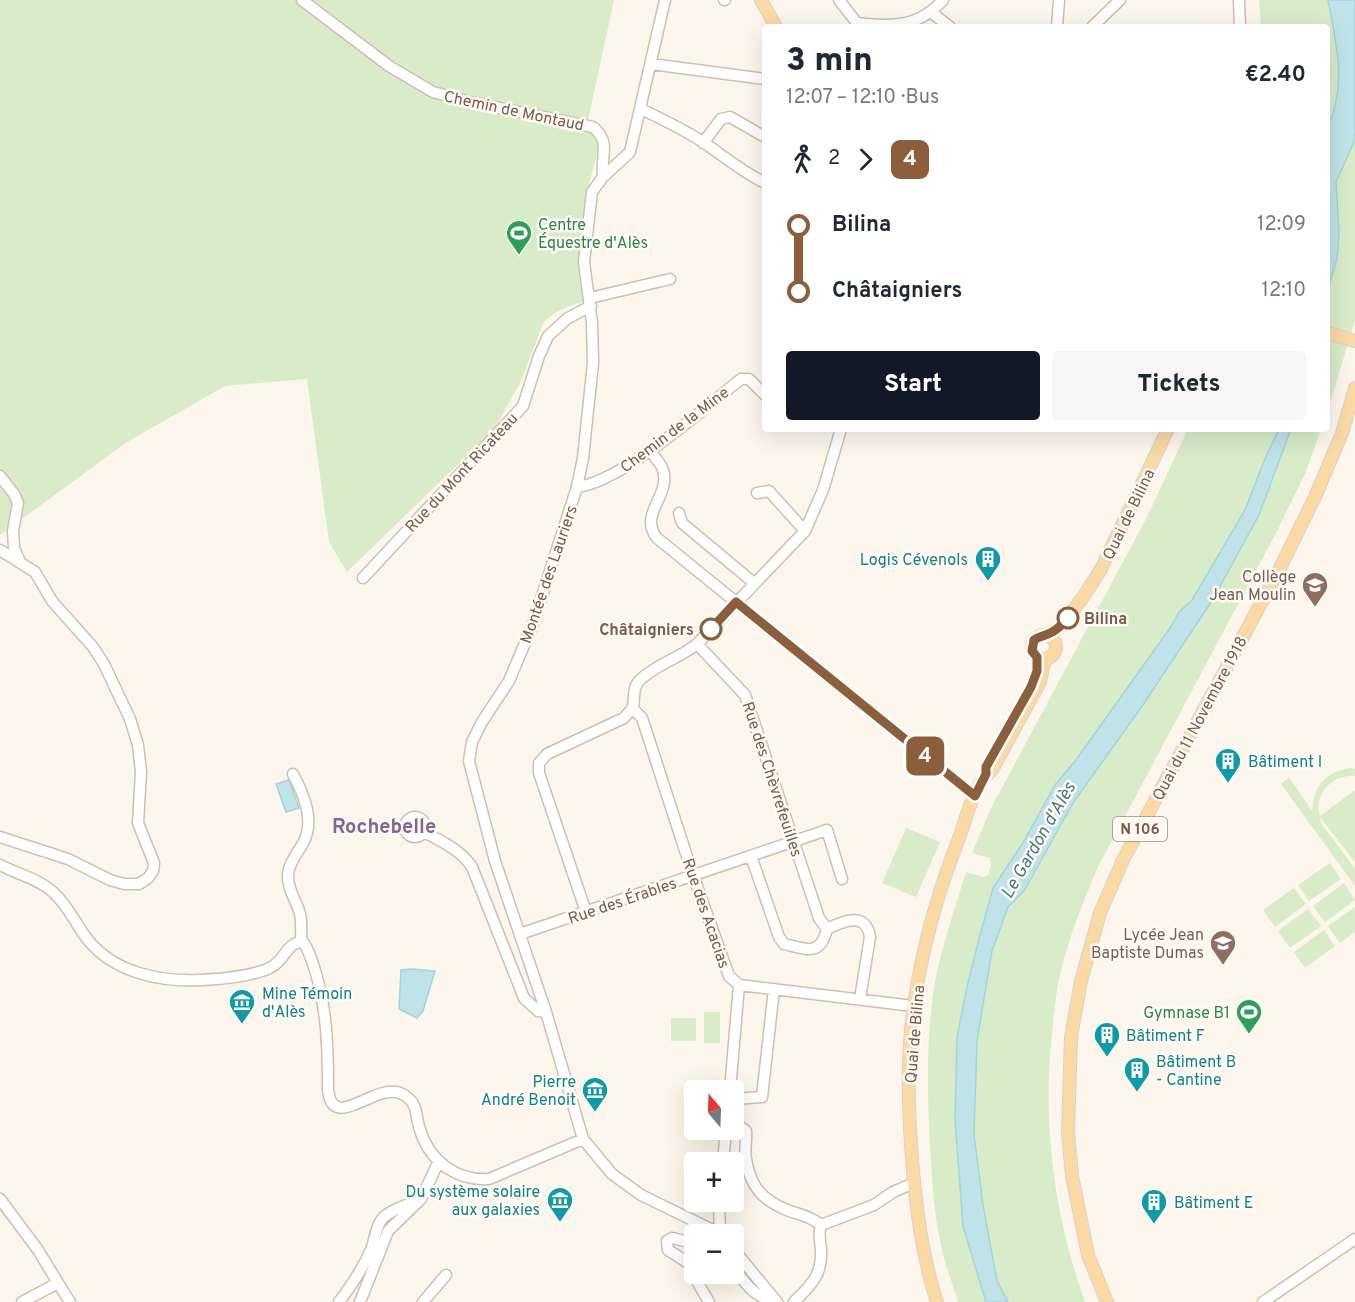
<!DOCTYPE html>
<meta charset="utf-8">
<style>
body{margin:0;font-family:Overpass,sans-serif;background:#f6f6f7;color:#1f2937;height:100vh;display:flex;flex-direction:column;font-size:22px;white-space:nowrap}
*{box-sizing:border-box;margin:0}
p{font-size:20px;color:#747a83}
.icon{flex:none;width:33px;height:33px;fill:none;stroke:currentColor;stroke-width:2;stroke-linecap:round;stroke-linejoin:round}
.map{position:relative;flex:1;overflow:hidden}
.drawer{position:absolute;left:762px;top:24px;width:568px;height:408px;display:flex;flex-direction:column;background:#fff;border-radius:6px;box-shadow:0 6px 24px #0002}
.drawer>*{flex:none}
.badge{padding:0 12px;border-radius:9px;font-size:21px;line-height:39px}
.needle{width:39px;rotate:341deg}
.fabs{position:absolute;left:684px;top:1080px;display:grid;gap:12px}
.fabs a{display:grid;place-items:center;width:60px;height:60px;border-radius:6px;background:#fff;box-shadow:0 6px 24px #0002;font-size:30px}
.map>.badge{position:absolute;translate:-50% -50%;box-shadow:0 0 0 3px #fff}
.legs{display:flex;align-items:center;gap:9px;height:66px;padding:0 24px;font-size:20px}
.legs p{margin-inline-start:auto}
.headline{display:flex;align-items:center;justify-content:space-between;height:102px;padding:0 24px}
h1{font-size:33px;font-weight:800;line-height:45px}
.primary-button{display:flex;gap:12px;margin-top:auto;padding:12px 24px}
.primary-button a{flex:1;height:69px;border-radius:6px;background:#111827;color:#fff;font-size:24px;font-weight:800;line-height:69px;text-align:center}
.primary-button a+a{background:#f6f6f7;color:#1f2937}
ul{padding:0 24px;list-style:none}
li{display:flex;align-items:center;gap:21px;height:66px;font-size:22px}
li i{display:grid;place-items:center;width:9px;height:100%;margin:0 8px;background:currentColor}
li i::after{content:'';width:15px;height:15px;margin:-8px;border:4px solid;border-radius:50%;background:#fff}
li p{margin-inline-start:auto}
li:first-child i{background:linear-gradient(#0000 50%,currentColor 0)}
li:last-child i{background:linear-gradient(currentColor 50%,#0000 0)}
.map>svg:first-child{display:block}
.green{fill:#d8ecc9}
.water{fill:#bfe3e8;stroke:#a5d3da;stroke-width:1.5}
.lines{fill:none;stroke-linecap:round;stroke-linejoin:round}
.minor-casing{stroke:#d1beb0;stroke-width:13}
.major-casing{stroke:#dad1cd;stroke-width:14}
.minor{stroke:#fff;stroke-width:10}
.major{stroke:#fbd9a5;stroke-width:12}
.line-1-casing{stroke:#fff;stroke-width:14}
.line-1{stroke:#8b5e3c;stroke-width:9}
.stop-1-dot{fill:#fff;stroke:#8b5e3c;stroke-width:3}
.labels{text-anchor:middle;stroke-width:5;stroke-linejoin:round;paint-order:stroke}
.shield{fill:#fffaf3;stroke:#a28b7f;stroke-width:1.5}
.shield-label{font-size:15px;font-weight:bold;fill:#7a5c4d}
.street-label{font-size:16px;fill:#7a5c4d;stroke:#fffaf3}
.leisure-label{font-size:16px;fill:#27864d;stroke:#fffaf3;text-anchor:start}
.culture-label{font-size:16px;fill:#0d838f;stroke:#fffaf3;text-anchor:start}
.education-label{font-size:16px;fill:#785e54;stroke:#fffaf3;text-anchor:end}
.stop-label{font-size:16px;font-weight:bold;fill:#7a5c4d;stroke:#fffaf3;text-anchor:start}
.water-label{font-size:18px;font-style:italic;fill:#437c86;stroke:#fffaf3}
.quarter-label{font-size:20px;font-weight:bold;fill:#846695;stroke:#fffaf3}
</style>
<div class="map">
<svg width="1355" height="1302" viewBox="0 0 1355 1302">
<rect width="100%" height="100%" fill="#fdf6ec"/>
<path class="green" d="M0,0H614L586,129L595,131L600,143L586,195L581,238L580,273L583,302L575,304L558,311L544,321L521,381L491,435L454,468L347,572L329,542L307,379L225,386L127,442L0,535Z
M1259,0H1328C1336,42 1347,85 1328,126V27H1261Z
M1355,133V320L1328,410V288L1337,259L1339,233L1336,182L1354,142Z
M1188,429H1255L1256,431L1259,429H1279L1264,461L1245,510L1192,600L1179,612L1170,628L1076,760L1055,785L1024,841L993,888L980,935L967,987L957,1037L955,1120L963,1226L986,1302H958C953,1285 946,1267 942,1250C934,1216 932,1180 930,1146C927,1091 926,1036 935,982C942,945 955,908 966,872L984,877L988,875L991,866L990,858L972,853L990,810L1148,515Z
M1291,429H1321L1306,472L1276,533L1098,867C1083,902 1069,937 1060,974C1056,993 1054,1013 1052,1033C1042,1125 1054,1215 1085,1302H1008L997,1281L983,1205L974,1134L977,1041L992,951L1008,907L1024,891L1073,803L1145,702L1259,515Z
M1351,768L1355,769V776C1333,774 1313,794 1320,816L1355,790V862L1320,817L1321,823L1355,869V886L1281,784L1289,777L1312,811C1314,785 1325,772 1351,768Z
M906,828L940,842L916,897L882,883Z
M1330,863L1341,879L1309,901L1298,885Z
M1344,883L1355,900L1325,922L1313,906Z
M1294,888L1306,904L1275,927L1263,910Z
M1355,907V932L1340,943L1328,926Z
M1308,909L1321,926L1290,948L1278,931Z
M1324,930L1335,946L1305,968L1294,952Z
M704,1012H720V1043H704Z
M671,1018H696V1041H671Z"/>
<path class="water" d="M1328,0H1355V133L1354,142L1336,182L1339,233L1337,259L1328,288V126C1347,85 1336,42 1328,0Z
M1279,429H1291L1259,515L1213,599L1145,702L1073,803L1024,891L1008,907L992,951L977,1041L974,1134L983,1205L997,1281L1008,1302H986L963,1226L955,1120L957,1037L967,987L980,935L993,888L1024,841L1055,785L1076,760L1170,628L1179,612L1192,600L1245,510L1264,461Z
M289,780L299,808L286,812L276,784Z
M411,969L435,971L423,1011L417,1018L399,1009L401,970Z"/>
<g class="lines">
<g class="minor-casing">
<path id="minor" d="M302,0L389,66L433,92L470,102L593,127C612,143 600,156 603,177
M665,0L630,152L603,177L592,192L584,262L592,323L593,363L583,458L577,487L533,624L509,681L482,722L472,742L469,761L495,861L546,1012L583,1139L612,1174L641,1195L721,1234
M724,0H725
M839,0L860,27
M1239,0L1240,27
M932,13L950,27
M857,23C892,27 918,28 943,0
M1057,27L1059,0
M1092,27L1120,0
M651,64L765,79
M641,109C662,119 683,129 703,142C725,157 741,171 765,183
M703,143L721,119L730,117L765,137
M590,298L670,279
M650,451C654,457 661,463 663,470C671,496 638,514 657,538L975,796
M0,476L14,494L18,503L13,531L14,548L20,562
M577,487C622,482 704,408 741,379H749L765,395
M757,493L769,491L805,531
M679,513L682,523L754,583
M0,550L35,572L52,601L93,647L104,664L130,719L138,745L141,772L138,823L154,863L153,871L148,878L139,884H124L110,880L68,859L0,837
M363,578L523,406L539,356L548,336L568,318L591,306
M697,644L745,695L819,918L827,929C820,957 807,949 784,944L779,937L751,856
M632,708L642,718L693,875L729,976L739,985L913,1006
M293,774C304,795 316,822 302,845C296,855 287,866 288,879C289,892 297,902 300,914C302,923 301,933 301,942
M405 827a10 10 0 1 1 20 0a10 10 0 1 1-20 0Z
M424,832C441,841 461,850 472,867L524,998L538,1011L546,1012
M0,865C17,874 39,879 53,892C68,905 76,925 88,940C115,973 160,982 201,980C220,979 257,976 273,966C285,959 288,941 303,942C308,948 310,956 313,964C327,1005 328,1047 328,1090C333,1135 378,1078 404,1095C419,1104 415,1116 420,1130C430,1162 457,1181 489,1179L583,1139
M586,912L539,773V763L547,754L624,718C626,715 631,711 633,707C635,697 632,688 640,680C656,664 680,658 697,644L805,531L823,490L841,429
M827,929C843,921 866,911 870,937L860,999
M520,934L827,830L842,879
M730,1090L739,985
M734,1099L762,1097L774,989
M734,1124L738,1125L746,1131C747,1141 744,1150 746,1159C750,1186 762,1200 787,1210C800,1215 810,1216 821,1225
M723,1162L726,1130
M0,1199L38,1250L58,1283
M719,1202L720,1234
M694,1243L672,1238L667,1241L668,1250L693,1266L694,1272
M734,1250L777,1302
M734,1269C743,1280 758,1302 774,1299
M695,1274L698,1283L709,1302
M22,1302L58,1283L70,1302
M339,1302C351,1286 363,1268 371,1250C375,1240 375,1228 382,1219C390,1210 404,1206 415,1202
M360,1302L388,1231L421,1199L438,1163
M423,1302L446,1275
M794,1302C812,1284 822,1276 821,1249C820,1240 818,1233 821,1225L874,1205L893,1192L914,1183
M1263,1302L1355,1239"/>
</g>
<g class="major-casing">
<path id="major" d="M761,0L776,27
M1328,333L1355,341
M1047,635L1061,626L1084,596L1101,569L1168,429
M1032 647a12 12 0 1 1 24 0a12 12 0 1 1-24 0Z
M937,1302C922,1256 916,1208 912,1159C908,1108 906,1055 914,1005C922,948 938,892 959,838C967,817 973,785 992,770L1040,682L1045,659
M1107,1302L1088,1255L1072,1176L1068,1132L1071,1037L1081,981L1100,913L1123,860L1280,568L1315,497L1342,433L1355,388"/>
</g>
<use href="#minor" class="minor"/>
<use href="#major" class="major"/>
</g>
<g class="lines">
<g class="line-1-casing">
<path id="line-1" d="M711,629L736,602L975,796L986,774V767L1031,687L1037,671V657L1032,651L1034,640C1039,636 1042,637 1048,634C1056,631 1062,625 1068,618"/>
</g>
<use href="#line-1" class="line-1"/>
</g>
<defs>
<g id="stadium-pin" transform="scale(1.35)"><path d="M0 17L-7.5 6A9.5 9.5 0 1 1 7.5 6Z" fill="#2e9e5b" stroke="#fffaf3"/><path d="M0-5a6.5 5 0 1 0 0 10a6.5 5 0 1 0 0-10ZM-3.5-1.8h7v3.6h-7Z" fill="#fff"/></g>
<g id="building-pin" transform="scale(1.35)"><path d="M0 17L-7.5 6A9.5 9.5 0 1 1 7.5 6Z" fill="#0f9aa8" stroke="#fffaf3"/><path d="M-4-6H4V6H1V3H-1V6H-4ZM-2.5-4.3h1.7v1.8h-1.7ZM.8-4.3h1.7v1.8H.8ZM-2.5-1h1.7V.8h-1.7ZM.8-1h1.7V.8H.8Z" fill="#fff"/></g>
<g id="school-pin" transform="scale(1.35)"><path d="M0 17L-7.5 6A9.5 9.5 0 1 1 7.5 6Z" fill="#8d6e63" stroke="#fffaf3"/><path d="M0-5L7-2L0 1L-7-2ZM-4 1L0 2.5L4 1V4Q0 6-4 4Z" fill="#fff"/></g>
<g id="museum-pin" transform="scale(1.35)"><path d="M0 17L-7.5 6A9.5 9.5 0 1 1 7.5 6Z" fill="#0f9aa8" stroke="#fffaf3"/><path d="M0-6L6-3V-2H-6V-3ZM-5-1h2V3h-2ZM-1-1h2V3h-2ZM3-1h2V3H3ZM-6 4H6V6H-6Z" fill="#fff"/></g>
</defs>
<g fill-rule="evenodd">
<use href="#stadium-pin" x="519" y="233"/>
<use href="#building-pin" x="988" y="559"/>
<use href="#school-pin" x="1315" y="585"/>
<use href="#building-pin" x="1228" y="761"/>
<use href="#school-pin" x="1223" y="943"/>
<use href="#museum-pin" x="242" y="1002"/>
<use href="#stadium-pin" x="1249" y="1012"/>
<use href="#building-pin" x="1107" y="1035"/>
<use href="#building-pin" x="1137" y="1070"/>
<use href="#museum-pin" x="595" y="1090"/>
<use href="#museum-pin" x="560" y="1200"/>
<use href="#building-pin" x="1154" y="1202"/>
</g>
<g class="stop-1-dot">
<circle cx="1068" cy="618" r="10"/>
<circle cx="711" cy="629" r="10"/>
</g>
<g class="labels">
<rect class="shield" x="1113" y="817" width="54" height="24" rx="4.5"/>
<g class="shield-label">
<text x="1140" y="834">N 106</text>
</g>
<g class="street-label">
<text transform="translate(514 110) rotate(12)" y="6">Chemin de Montaud</text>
<text transform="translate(674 429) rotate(-37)" y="6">Chemin de la Mine</text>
<text transform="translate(461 472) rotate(-47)" y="6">Rue du Mont Ricateau</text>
<text transform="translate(1128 514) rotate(-64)" y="6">Quai de Bilina</text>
<text transform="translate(548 574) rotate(-71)" y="6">Montée des Lauriers</text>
<text transform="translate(1199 718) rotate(-62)" y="6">Quai du 11 Novembre 1918</text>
<text transform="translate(773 779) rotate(72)" y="6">Rue des Chèvrefeuilles</text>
<text transform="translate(622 900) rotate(-19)" y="6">Rue des Érables</text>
<text transform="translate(707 913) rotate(71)" y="6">Rue des Acacias</text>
<text transform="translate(914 1034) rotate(-85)" y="6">Quai de Bilina</text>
</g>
<g class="leisure-label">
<text x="538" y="230">Centre<tspan x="538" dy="18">Équestre d'Alès</tspan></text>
<text x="1230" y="1018" text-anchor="end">Gymnase B1</text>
</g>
<g class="culture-label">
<text x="968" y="565" text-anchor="end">Logis Cévenols</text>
<text x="1248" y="767">Bâtiment I</text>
<text x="262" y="999">Mine Témoin<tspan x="262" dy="18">d'Alès</tspan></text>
<text x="1126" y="1041">Bâtiment F</text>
<text x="1156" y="1067">Bâtiment B<tspan x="1156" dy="18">- Cantine</tspan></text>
<text x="576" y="1087" text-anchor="end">Pierre<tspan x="576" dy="18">André Benoit</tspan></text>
<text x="540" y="1197" text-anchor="end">Du système solaire<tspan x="540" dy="18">aux galaxies</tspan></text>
<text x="1174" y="1208">Bâtiment E</text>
</g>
<g class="education-label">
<text x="1296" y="582">Collège<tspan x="1296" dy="18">Jean Moulin</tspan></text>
<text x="1204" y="940">Lycée Jean<tspan x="1204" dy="18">Baptiste Dumas</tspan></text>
</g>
<g class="stop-label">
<text x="1084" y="624">Bilina</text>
<text x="694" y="635" text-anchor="end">Châtaigniers</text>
</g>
<g class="water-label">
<text transform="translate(1038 840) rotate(-60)" y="6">Le Gardon d'Alès</text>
</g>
<g class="quarter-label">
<text x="384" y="833">Rochebelle</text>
</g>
</g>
</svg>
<div class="fabs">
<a><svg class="needle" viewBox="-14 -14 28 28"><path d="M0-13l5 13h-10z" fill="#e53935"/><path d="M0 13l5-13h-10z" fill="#747a83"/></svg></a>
<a>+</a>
<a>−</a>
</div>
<b class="badge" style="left:925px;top:756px;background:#8b5e3c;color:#fff">4</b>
<section class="drawer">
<div class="headline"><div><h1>3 min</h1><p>12:07 – 12:10 · Bus</p></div><b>€2.40</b></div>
<div class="legs"><svg class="icon" aria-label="walk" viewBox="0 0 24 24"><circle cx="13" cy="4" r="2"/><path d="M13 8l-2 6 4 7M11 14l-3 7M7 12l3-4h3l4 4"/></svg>2<svg class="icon" aria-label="forward" viewBox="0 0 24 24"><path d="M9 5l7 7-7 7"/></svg><b class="badge" style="background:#8b5e3c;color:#fff">4</b></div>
<ul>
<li><i style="color:#8b5e3c"></i><b>Bilina</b><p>12:09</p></li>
<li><i style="color:#8b5e3c"></i><b>Châtaigniers</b><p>12:10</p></li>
</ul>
<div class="primary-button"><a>Start</a><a>Tickets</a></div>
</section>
</div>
